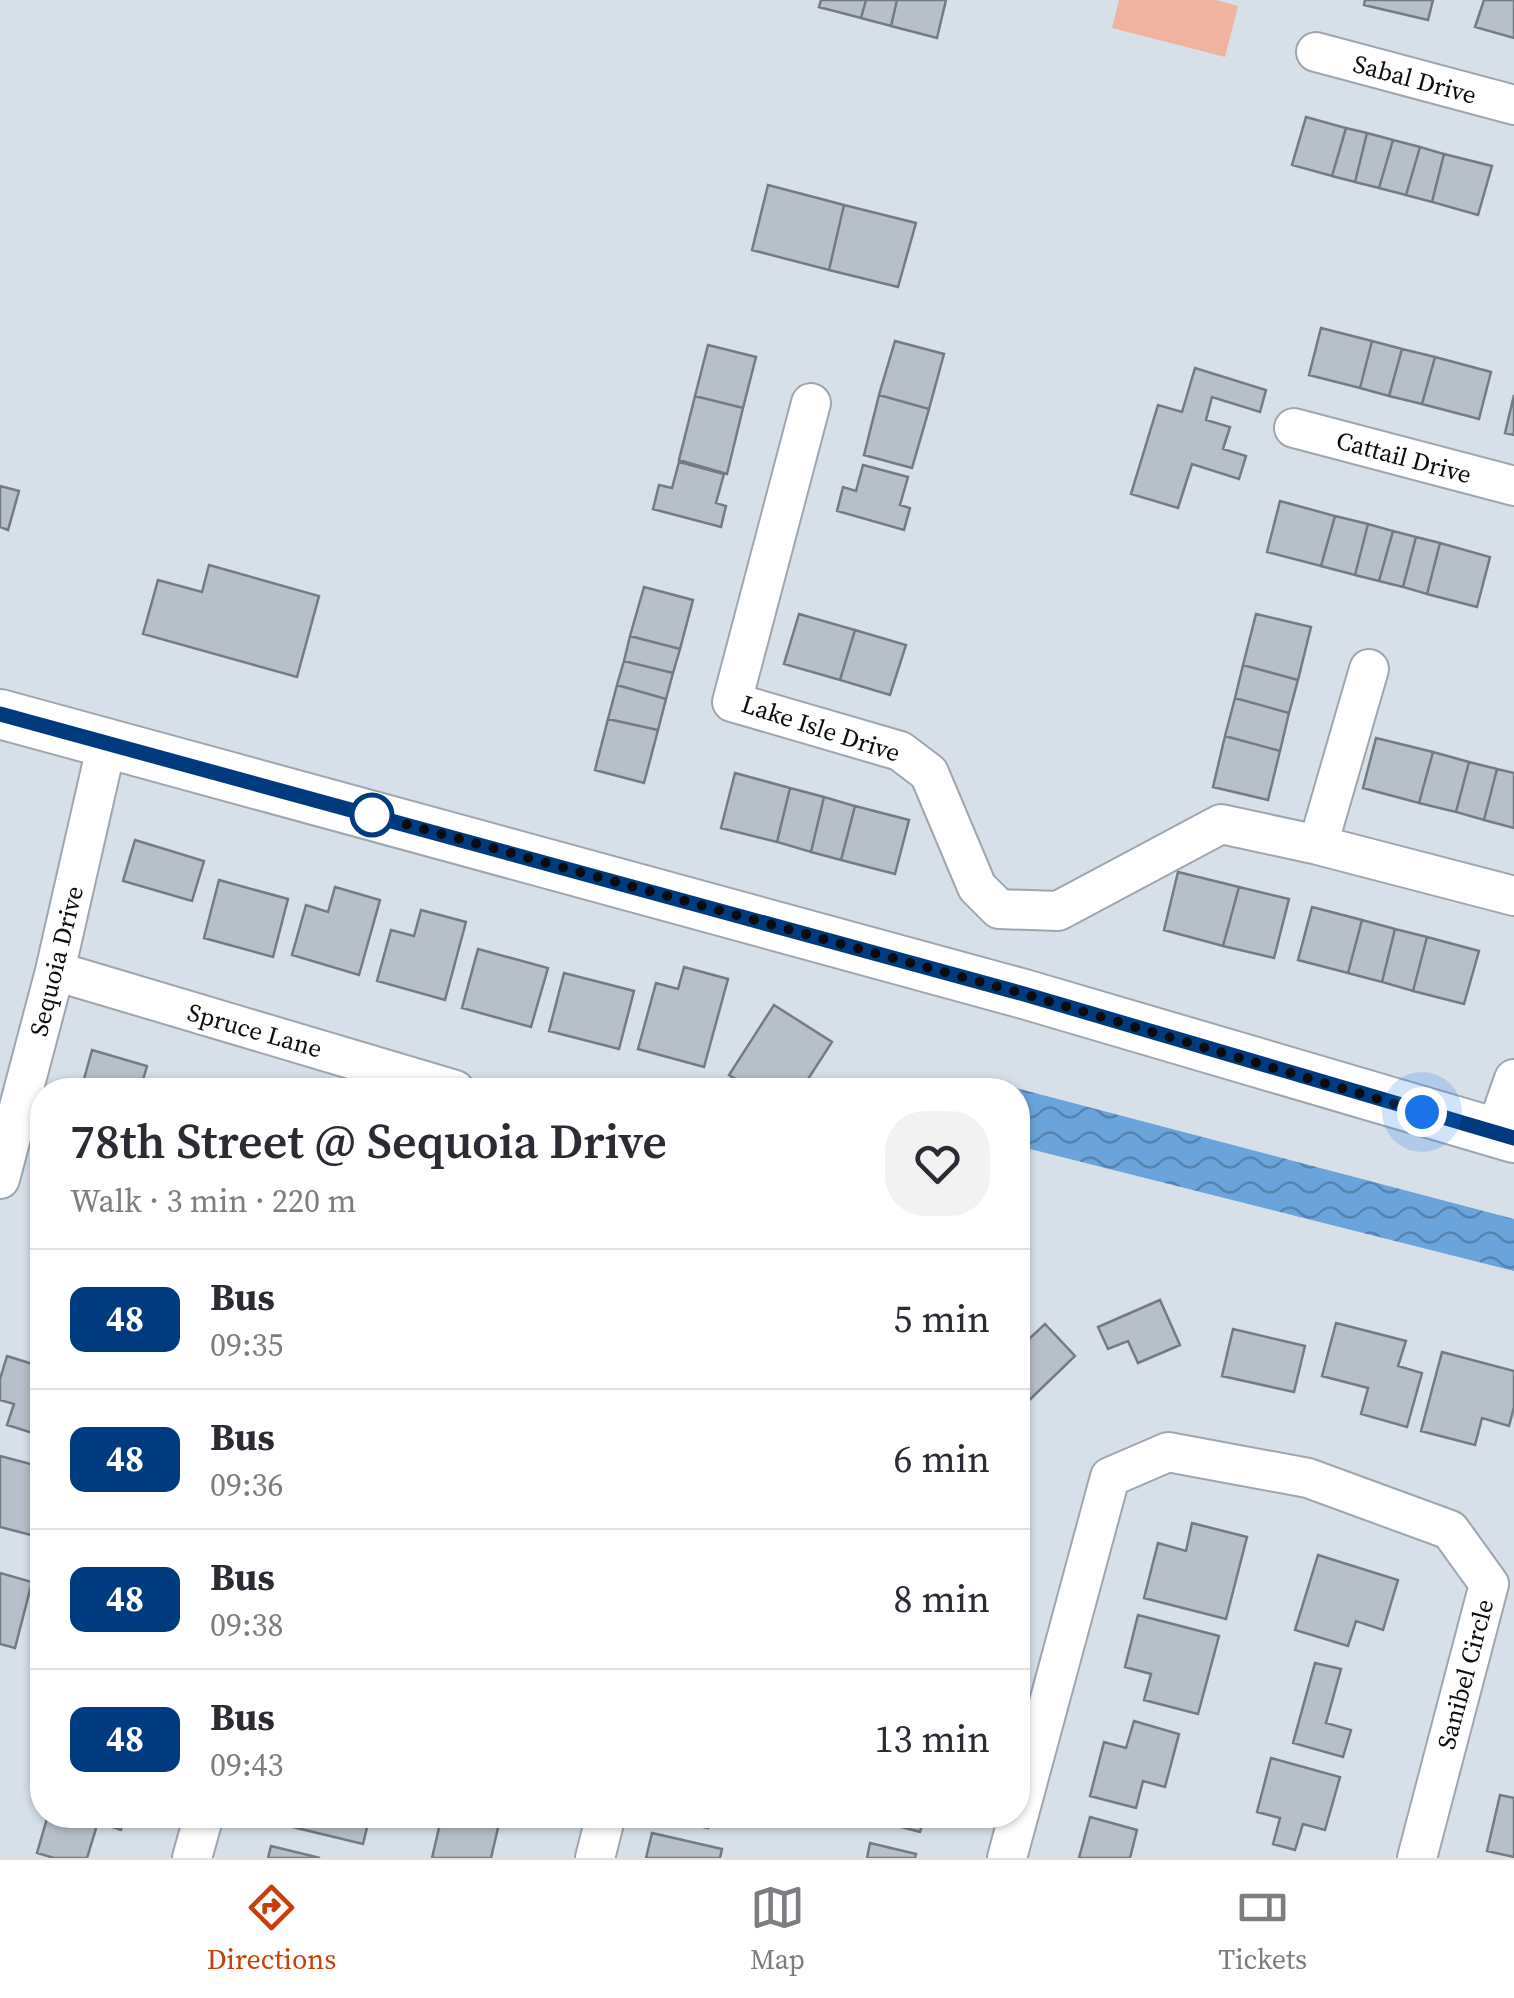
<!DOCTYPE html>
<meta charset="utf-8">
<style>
body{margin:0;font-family:"Source Serif 4",serif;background:#f2f2f3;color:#2b2b33;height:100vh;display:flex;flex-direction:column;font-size:38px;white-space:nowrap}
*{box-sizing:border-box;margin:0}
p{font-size:32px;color:#7c7c81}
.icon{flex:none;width:55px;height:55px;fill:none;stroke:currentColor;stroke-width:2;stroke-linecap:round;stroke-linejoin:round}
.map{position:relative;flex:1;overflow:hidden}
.details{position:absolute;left:30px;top:1078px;width:1000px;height:750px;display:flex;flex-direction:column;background:#fff;border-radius:40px;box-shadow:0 2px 8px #0004}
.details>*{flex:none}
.badge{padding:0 20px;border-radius:15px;font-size:35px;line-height:65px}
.you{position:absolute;width:50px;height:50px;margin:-25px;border:8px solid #fff;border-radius:50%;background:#1a73e8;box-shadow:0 0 0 15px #1a73e833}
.map>.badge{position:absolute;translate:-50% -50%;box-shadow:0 0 0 5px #fff}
.round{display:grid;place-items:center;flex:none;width:105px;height:105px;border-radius:40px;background:#f2f2f3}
.head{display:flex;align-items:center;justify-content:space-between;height:170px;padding:0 40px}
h1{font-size:48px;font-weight:600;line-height:75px}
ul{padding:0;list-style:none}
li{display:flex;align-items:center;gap:30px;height:140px;padding:0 40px;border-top:2px solid #e1e1e2}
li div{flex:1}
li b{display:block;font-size:38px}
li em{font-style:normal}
li .badge{min-width:110px;font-weight:700;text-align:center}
.tabs{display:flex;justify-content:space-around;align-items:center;height:140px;border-top:2px solid #e1e1e2;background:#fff;font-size:28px;color:#7c7c81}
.tabs a{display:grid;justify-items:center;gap:5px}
.tabs .on{color:#c74009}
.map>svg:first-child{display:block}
.pitch{fill:#efb3a0}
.water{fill:url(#water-waves)}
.building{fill:#b7bfc8;stroke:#737b83;stroke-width:2.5}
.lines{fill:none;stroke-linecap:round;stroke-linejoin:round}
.minor-casing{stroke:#9ea6ae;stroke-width:42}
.tertiary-casing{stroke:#9ea6ae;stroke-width:52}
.minor{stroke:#fff;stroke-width:38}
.tertiary{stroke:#fff;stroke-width:48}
.line-casing{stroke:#fff;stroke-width:22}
.line{stroke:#003b80;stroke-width:15}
.walk{stroke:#0a0c0f;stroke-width:10;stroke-dasharray:0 18}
.stop-dot{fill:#fff;stroke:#003b80;stroke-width:5}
.labels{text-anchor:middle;stroke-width:8;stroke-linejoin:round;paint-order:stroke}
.street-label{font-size:25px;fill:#0a0c0f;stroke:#fff}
</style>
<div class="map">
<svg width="1514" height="1858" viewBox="0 0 1514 1858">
<defs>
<pattern id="water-waves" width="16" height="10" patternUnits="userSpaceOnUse" patternTransform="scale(2.5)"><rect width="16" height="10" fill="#6ba4db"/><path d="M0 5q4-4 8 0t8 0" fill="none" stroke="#5684b0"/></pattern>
</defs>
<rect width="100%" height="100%" fill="#d7e0e9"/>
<path class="pitch" d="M1119,0H1216L1238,6L1225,57L1112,28Z"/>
<path class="water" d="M1016,1088L1514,1219V1271L1018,1146Z"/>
<path class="building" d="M821,0H866L861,18L819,7Z
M866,0H897L891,26L861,18Z
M897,0H946L937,38L891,26Z
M1365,0H1433L1428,20L1364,5Z
M1484,0H1514V38L1475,27Z
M1306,117L1346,128L1332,176L1292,165Z
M1346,128L1367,133L1355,182L1332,176Z
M1367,133L1393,140L1379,188L1355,182Z
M1393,140L1420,147L1406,195L1379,188Z
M1420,147L1444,154L1432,202L1406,195Z
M1444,154L1492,166L1478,215L1432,202Z
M768,185L844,205L829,270L752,250Z
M844,205L916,223L898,287L829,270Z
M1321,328L1372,341L1360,388L1309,375Z
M895,341L944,354L929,409L879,395Z
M1372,341L1402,349L1389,396L1360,388Z
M708,345L756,357L743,408L695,396Z
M1402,349L1435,357L1422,404L1389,396Z
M1435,357L1491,372L1479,419L1422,404Z
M1195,368L1266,390L1260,412L1212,397L1206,420L1230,427L1223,449L1246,456L1239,479L1192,464L1178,508L1131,494L1158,405L1182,412Z
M879,395L929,409L912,468L864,455Z
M1514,395V435L1505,433Z
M695,396L743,408L727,474L679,460Z
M679,462L724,474L716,503L726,506L721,527L653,509L659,485L672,488Z
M863,465L908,477L900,505L910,508L904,530L837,511L843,487L856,491Z
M0,486L19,491L8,530L0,527Z
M1280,501L1335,516L1321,566L1267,552Z
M1335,516L1368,524L1355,575L1321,566Z
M1368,524L1393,531L1379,581L1355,575Z
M1393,531L1416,537L1403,587L1379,581Z
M1416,537L1440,543L1427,594L1403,587Z
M1440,543L1490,557L1477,607L1427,594Z
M209,565L319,596L297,677L143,634L158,580L202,592Z
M644,587L693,600L680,649L630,636Z
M799,614L855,630L840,680L784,664Z
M1256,614L1311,627L1298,680L1243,665Z
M855,630L906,645L890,695L840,680Z
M630,636L680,649L673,673L624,661Z
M624,661L673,673L666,699L617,685Z
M1243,665L1298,680L1289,713L1235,698Z
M617,685L666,699L658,730L608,719Z
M1235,698L1289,713L1280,751L1225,736Z
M608,719L658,730L644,783L595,770Z
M1225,736L1280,751L1268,800L1213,787Z
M1376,738L1433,752L1419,803L1363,788Z
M1433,752L1469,762L1456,812L1419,803Z
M1469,762L1497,769L1484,820L1456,812Z
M1497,769L1514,773V828L1484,820Z
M735,773L790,788L777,842L721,828Z
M790,788L824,797L811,852L777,842Z
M824,797L855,806L841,860L811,852Z
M855,806L909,820L895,874L841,860Z
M135,840L204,861L192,901L123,881Z
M1178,872L1239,887L1223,946L1164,930Z
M219,880L288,899L273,957L204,938Z
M335,887L380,900L359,975L292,955L306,905L328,912Z
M1239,887L1289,899L1274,958L1223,946Z
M1312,907L1362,920L1348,973L1298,960Z
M421,910L466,922L445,1000L377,981L391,930L414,936Z
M1362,920L1395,929L1382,982L1348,973Z
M1395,929L1427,937L1413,991L1382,982Z
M1427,937L1479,951L1464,1004L1413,991Z
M478,949L548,968L531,1027L462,1008Z
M684,967L728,979L704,1067L638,1049L656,983L678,989Z
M564,973L634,991L619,1049L549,1031Z
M774,1005L832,1042L801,1090H753L729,1075Z
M92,1050L147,1066L140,1090H81Z
M1160,1300L1180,1345L1138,1363L1128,1341L1108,1349L1098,1327Z
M1336,1323L1406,1341L1398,1366L1422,1373L1407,1427L1361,1414L1368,1388L1322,1376Z
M1045,1324L1075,1356L1018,1411V1328L1028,1340Z
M1233,1329L1305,1346L1294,1392L1222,1376Z
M1442,1352L1514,1371V1407L1509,1426L1482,1418L1475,1445L1421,1431Z
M7,1356L42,1367L40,1389L42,1390V1436L7,1425L14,1404L0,1400V1379Z
M0,1456L42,1467V1490L31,1535L0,1527Z
M1192,1523L1247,1537L1226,1619L1144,1598L1158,1543L1186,1551Z
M1318,1555L1398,1580L1383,1630L1356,1621L1348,1646L1295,1630Z
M0,1573L32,1582L15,1648L0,1644Z
M1138,1615L1219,1636L1198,1714L1144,1700L1151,1674L1125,1667Z
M1315,1663L1341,1669L1326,1723L1351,1730L1343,1757L1293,1743Z
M1134,1721L1179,1734L1165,1787L1143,1781L1136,1808L1090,1796L1104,1742L1126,1748Z
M1271,1758L1340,1777L1325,1830L1303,1824L1295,1850L1273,1844L1280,1818L1257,1812Z
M1500,1795L1514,1798V1857L1487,1851Z
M48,1815H126L121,1830L98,1822L87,1858H54L37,1853Z
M274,1815H370L363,1844L272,1822Z
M442,1815H501L491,1858H432Z
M662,1815H711L708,1828L661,1818Z
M872,1815H925L920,1832L871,1819Z
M1090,1817L1137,1830L1130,1858H1079Z
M652,1833L722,1849L720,1858H646Z
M870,1843L916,1854L915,1858H867Z
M271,1846L320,1858H268Z"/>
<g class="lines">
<g class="minor-casing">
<path id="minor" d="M1316,52L1514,105
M811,403L732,702L900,751L929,773L977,887L999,909L1058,911L1221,824L1318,845L1514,896
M1294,428L1514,486
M1318,845L1369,669
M55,971L455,1090
M1495,1133L1514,1079
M0,1179L55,971L107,743
M192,1858L204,1815
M595,1858L606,1815
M1007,1858L1110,1477L1168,1452L1308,1478L1450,1530L1489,1584L1417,1858"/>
</g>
<g class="tertiary-casing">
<path id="tertiary" d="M0,714L1024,994L1514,1138"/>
</g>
<use href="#minor" class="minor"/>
<use href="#tertiary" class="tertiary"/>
</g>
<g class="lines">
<g class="line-casing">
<path id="line" d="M0,714L1024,994L1514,1138"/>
</g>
<use href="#line" class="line"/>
<path class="walk" d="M372,815L1024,994L1422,1112"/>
</g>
<circle class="stop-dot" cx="372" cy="815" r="20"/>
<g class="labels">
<g class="street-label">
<text transform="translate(1415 79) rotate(15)" y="9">Sabal Drive</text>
<text transform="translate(1404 457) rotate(15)" y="9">Cattail Drive</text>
<text transform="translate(821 728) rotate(18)" y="9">Lake Isle Drive</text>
<text transform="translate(56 961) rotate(-76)" y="9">Sequoia Drive</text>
<text transform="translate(255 1030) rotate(16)" y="9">Spruce Lane</text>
<text transform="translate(1465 1674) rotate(-75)" y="9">Sanibel Circle</text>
</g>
</g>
</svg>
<div class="you" style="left:1422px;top:1112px"></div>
<section class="details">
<div class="head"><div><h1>78th Street @ Sequoia Drive</h1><p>Walk · 3 min · 220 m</p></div><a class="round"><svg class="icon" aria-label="heart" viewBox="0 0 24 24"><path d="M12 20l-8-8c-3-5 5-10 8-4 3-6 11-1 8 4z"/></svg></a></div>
<ul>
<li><span class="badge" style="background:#003b80;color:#fff">48</span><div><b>Bus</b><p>09:35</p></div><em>5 min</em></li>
<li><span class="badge" style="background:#003b80;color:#fff">48</span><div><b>Bus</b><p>09:36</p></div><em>6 min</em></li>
<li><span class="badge" style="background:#003b80;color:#fff">48</span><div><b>Bus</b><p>09:38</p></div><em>8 min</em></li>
<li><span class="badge" style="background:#003b80;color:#fff">48</span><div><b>Bus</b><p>09:43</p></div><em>13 min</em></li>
</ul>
</section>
</div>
<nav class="tabs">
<a class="on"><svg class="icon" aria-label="directions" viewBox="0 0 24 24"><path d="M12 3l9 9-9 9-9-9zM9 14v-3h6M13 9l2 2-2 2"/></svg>Directions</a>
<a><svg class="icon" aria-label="map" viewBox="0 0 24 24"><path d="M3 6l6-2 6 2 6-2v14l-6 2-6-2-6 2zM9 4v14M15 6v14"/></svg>Map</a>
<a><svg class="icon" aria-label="tickets" viewBox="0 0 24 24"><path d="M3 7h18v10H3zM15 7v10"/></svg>Tickets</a>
</nav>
